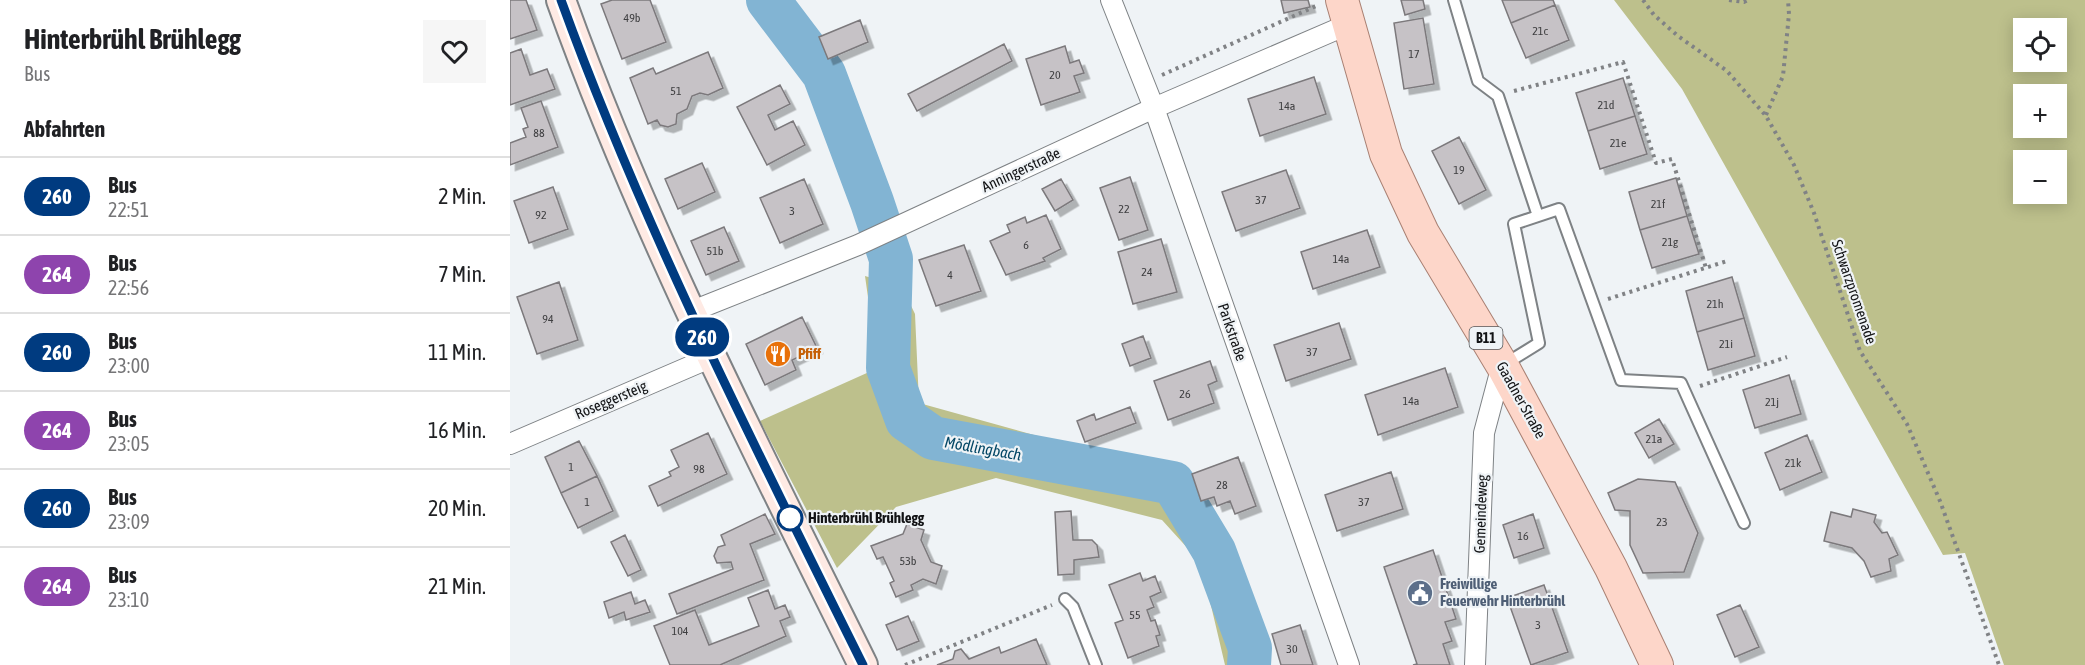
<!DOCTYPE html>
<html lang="de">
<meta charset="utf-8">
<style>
body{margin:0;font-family:"Asap Condensed",sans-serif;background:#f6f6f6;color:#202124;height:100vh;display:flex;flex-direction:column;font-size:22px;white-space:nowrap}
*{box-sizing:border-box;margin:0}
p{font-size:20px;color:#757577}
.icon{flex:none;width:33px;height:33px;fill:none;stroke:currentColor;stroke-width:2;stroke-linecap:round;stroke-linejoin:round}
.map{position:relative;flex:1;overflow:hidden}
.drawer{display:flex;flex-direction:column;background:#fff;width:510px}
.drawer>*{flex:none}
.badge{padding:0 12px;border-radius:20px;font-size:21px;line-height:39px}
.controls{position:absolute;left:1503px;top:18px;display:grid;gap:12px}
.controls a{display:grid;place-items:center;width:54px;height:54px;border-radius:0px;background:#fff;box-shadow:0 3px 15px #0003;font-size:30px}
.map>.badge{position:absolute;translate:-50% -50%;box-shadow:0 0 0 3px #fff}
h2{padding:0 24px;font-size:22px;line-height:54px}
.round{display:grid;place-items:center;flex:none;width:63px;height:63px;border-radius:0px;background:#f6f6f6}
.head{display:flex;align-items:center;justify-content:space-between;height:102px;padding:0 24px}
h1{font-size:28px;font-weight:700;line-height:45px}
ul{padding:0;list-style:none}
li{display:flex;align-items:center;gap:18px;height:78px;padding:0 24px;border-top:2px solid #e0e0e0}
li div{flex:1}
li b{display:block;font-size:22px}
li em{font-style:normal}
li .badge{min-width:66px;font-weight:700;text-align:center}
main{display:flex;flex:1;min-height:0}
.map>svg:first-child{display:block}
.forest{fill:#bdc08c;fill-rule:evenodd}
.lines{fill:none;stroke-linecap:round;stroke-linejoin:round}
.river{stroke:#82b4d3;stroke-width:44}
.building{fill:#c6c2c6;stroke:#7c797c;stroke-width:1.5;filter:url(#shadow)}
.lane-casing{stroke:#7e8285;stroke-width:14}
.street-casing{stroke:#7e8285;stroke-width:22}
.secondary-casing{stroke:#7e8285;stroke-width:32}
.primary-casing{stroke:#a98073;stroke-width:34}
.path{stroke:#808285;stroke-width:4;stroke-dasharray:3 4.5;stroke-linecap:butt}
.lane{stroke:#fff;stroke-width:10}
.street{stroke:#fff;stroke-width:20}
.secondary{stroke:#feeae4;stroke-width:28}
.primary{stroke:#fdd6c9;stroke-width:32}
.line-casing{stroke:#fff;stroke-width:14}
.line{stroke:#003b80;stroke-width:9}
.stop-dot{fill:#fff;stroke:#003b80;stroke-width:3}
.labels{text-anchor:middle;stroke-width:4.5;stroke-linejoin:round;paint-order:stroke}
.number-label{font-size:12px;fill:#3f3f41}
.shield{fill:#eff3f6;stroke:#545658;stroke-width:1.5}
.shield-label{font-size:14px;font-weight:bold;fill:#121315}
.street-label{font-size:15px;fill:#121315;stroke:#eff3f6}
.food-label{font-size:15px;font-weight:bold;fill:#c56008;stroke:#eff3f6;text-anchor:start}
.stop-label{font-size:15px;font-weight:bold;fill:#121315;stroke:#eff3f6;text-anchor:start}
.service-label{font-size:15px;font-weight:bold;fill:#4e5e75;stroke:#eff3f6;text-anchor:start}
.water-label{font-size:16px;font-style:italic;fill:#024665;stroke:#eff3f6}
</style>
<main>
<section class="drawer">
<div class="head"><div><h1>Hinterbrühl Brühlegg</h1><p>Bus</p></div><a class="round"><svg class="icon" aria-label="heart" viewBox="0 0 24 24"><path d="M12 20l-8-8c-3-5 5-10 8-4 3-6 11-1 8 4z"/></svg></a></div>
<h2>Abfahrten</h2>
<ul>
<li><span class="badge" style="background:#003b80;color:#fff">260</span><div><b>Bus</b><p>22:51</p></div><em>2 Min.</em></li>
<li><span class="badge" style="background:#8e44ad;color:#fff">264</span><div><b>Bus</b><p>22:56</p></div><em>7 Min.</em></li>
<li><span class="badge" style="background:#003b80;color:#fff">260</span><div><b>Bus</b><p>23:00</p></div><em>11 Min.</em></li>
<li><span class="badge" style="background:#8e44ad;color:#fff">264</span><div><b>Bus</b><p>23:05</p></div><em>16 Min.</em></li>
<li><span class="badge" style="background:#003b80;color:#fff">260</span><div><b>Bus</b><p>23:09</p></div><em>20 Min.</em></li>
<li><span class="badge" style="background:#8e44ad;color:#fff">264</span><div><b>Bus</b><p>23:10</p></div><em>21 Min.</em></li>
</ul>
</section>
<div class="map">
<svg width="1575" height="665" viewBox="0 0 1575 665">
<defs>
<filter id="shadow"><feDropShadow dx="5.5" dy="5.5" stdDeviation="0" flood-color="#0004"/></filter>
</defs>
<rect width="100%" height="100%" fill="#eff3f6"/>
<path class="forest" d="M1104,0H1575V665H1494L1455,553L1433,555L1172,89ZM1514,28H1546V62H1514ZM1514,94H1546V128H1514ZM1514,160H1546V194H1514Z
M355,276L392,287L405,314L409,403L668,475L711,576L738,665H715L691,563L652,520L486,478L386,507L327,568L250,421L368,368Z"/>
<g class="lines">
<path class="river" d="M258,0L314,74L362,202L381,259L378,368L397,420L423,438L663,483L704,551L740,648L739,665"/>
</g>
<path class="building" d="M0,0H16L27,30L0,39Z
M102,0H140L156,42L112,59L91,4Z
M771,0H798L800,7L774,13Z
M891,0H913L915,9L895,15Z
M992,0H1043L1045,5L1001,23Z
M1045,5L1059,40L1016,58L1001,23Z
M913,18L924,84L894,89L884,23Z
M350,20L358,42L318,59L309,37Z
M494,44L502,61L407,111L398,94Z
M555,46L560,63L569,60L574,73L564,76L570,92L531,105L516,59Z
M11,49L20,75L37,69L45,89L0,105V53Z
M198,52L213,88L198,95L190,93L182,96L177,109L167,114L166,124L158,127L150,125L147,120L138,124L120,78L143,68L146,74Z
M804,77L816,114L750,136L738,99Z
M1113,78L1125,116L1078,131L1066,93Z
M270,85L280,104L258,115L265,130L283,121L295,145L257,165L227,107Z
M31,101L48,147L0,165V143L16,137L13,129L18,127L11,108Z
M1125,116L1137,154L1090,169L1078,131Z
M949,137L976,190L949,204L922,151Z
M192,163L205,192L168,209L155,179Z
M776,170L790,208L726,231L712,192Z
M620,177L638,230L609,240L590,188Z
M1166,178L1177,216L1130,230L1119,192Z
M294,179L313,224L270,243L250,198Z
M551,179L563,200L545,211L532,189Z
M43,187L58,229L19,243L4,201Z
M536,215L551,249L533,258L535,261L496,275L480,241L500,232L497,225L515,217L517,223Z
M1177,216L1189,254L1142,268L1130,230Z
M214,227L229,261L196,275L181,241Z
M857,230L870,267L803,289L791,252Z
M651,239L667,292L623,304L608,252Z
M454,245L471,291L426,306L409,260Z
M1222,277L1234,318L1187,332L1176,291Z
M49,282L68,340L27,354L7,297Z
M292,317L307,348L282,360L286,370L255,385L236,344Z
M1234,318L1245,356L1198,370L1187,332Z
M829,323L841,359L776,381L764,345Z
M633,336L641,358L620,366L612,344Z
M700,361L707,381L698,385L704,403L658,420L644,381Z
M935,368L948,407L868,435L855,395Z
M1279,375L1291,414L1245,428L1233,390Z
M620,407L626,423L575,442L567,421L584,414L586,420Z
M1149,419L1164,444L1139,458L1125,433Z
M198,433L217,474L148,506L139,486L161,476L159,472L169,467L161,450Z
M1297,435L1312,472L1270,490L1255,453Z
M69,441L87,476L51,493L35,457Z
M728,457L746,506L725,514L720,501L707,506L704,497L691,501L682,474Z
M881,472L893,509L827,531L815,495Z
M87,476L103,511L68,528L51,493Z
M1128,479L1165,482L1188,533L1174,572L1133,573L1120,545V511L1105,510L1098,493Z
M1343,509L1366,515L1364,522L1372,533L1377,532L1388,555L1379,559L1381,571L1361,577L1354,561L1342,548L1314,541L1321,512L1341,517Z
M561,511L563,540H582L587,545L589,557L564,560V574L548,575L545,512Z
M255,514L265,534L240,544L254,580L167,614L159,594L223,569L221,562L207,563L204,556L208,547L215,545L211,535Z
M1023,514L1034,548L1004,558L993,525Z
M397,524L414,530L411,540L421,562L432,566L426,584L413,579L401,585L403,590L386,597L380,583L384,581L373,557L367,559L361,546L393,534Z
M115,535L131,570L118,576L101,542Z
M923,550L946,619L935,622L942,641L933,644L940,665H903L907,664L874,567Z
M630,573L633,581L645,576L651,592L640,597L644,607L637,610L641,621L645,620L650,635L646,636L649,646L618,658L605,623L613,620L599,585Z
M1034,585L1058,652L1021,665L997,598Z
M258,590L265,609L275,605L280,617L270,621L276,636L210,665H160L144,626L185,610L199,645L249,626L238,598Z
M121,592L125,604L135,600L140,612L116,620L114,612L99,618L94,602Z
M1230,605L1249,647L1225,657L1207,615Z
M398,616L409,641L387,650L376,625Z
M790,625L803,665H771L762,634Z
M526,639L537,665H427L443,659L445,651L451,649L459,659L489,647L491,653Z"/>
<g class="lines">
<g class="lane-casing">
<path id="lane" d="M944,0L968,81L988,96L1028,216
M995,364L1029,343L1004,224L1049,209L1111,380L1171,383L1234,523
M555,599L563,607L586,665"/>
</g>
<g class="street-casing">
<path id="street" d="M601,0L644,108L839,665
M180,312L348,245L644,108L839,24
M0,444L202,357
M965,665L974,433L992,365"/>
</g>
<g class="secondary-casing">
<path id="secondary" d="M51,0C133,229 245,447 353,665"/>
</g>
<g class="primary-casing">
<path id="primary" d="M832,0L876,154L913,233L992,365L1101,568L1147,665"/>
</g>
<path class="path" d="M1133,0L1144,15L1168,36L1217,71L1256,116L1284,165L1304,213L1350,351L1397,424L1430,501L1489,665
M1219,0L1234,2L1238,0
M652,75L806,6
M1004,91L1113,62L1146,163L1162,159L1196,268
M1256,115L1273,76L1279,14L1278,0
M1098,299L1217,261
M1190,386L1277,357
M395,665L542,605"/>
<use href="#lane" class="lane"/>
<use href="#street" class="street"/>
<use href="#secondary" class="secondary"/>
<use href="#primary" class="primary"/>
</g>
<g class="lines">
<g class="line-casing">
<path id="line" d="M51,0C134,229 245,447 353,665"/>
</g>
<use href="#line" class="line"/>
</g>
<defs>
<g id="restaurant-disc" transform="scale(1.35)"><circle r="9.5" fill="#e8710a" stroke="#eff3f6"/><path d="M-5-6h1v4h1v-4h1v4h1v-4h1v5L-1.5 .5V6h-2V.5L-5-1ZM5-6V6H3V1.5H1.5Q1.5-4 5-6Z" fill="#fff"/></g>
<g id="civic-disc" transform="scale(1.35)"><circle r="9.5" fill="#5c6f8a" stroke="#eff3f6"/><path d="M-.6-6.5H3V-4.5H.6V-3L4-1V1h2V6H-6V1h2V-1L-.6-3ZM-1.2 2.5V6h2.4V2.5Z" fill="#fff"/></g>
</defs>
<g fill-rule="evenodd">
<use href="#restaurant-disc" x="268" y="354"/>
<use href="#civic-disc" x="910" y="593"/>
</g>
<circle class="stop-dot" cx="280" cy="518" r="12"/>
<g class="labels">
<g class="number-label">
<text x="122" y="22">49b</text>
<text x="1030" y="35">21c</text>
<text x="904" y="58">17</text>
<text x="545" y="79">20</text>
<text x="166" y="95">51</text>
<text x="1096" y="109">21d</text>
<text x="777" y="110">14a</text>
<text x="29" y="137">88</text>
<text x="1108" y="147">21e</text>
<text x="949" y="174">19</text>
<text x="751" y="204">37</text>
<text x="1148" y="208">21f</text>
<text x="614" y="213">22</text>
<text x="282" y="215">3</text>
<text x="31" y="219">92</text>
<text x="1160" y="246">21g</text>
<text x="516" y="249">6</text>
<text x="205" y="255">51b</text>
<text x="831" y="263">14a</text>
<text x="637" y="276">24</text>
<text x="440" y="279">4</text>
<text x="1205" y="308">21h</text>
<text x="38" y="323">94</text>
<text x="1216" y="348">21i</text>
<text x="802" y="356">37</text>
<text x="675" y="398">26</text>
<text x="901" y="405">14a</text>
<text x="1262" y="406">21j</text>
<text x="1144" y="443">21a</text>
<text x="1283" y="467">21k</text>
<text x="61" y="471">1</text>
<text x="189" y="473">98</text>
<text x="712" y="489">28</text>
<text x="77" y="506">1</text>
<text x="854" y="506">37</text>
<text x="1152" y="526">23</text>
<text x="1013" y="540">16</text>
<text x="398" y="565">53b</text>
<text x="625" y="619">55</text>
<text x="1028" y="629">3</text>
<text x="170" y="635">104</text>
<text x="782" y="653">30</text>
</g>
<rect class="shield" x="959.5" y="327" width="33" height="22" rx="4.5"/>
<g class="shield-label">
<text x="976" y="343">B11</text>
</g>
<g class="street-label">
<text transform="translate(511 170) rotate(-25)" y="5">Anningerstraße</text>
<text transform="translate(1344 292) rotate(71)" y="5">Schwarzpromenade</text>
<text transform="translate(722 332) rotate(71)" y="5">Parkstraße</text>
<text transform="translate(101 400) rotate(-23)" y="5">Roseggersteig</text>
<text transform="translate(1011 400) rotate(61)" y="5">Gaadner Straße</text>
<text transform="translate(971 514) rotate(-88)" y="5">Gemeindeweg</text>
</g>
<g class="food-label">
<text x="288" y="359">Pfiff</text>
</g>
<g class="stop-label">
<text x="298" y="523">Hinterbrühl Brühlegg</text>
</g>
<g class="service-label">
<text x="930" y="589">Freiwillige<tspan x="930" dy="17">Feuerwehr Hinterbrühl</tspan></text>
</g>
<g class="water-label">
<text transform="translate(473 448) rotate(10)" y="6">Mödlingbach</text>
</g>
</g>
</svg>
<div class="controls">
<a><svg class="icon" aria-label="locate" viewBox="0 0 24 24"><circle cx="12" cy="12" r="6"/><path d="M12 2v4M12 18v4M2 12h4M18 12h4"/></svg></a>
<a>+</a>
<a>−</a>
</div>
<b class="badge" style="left:192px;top:337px;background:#003b80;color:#fff">260</b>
</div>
</main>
